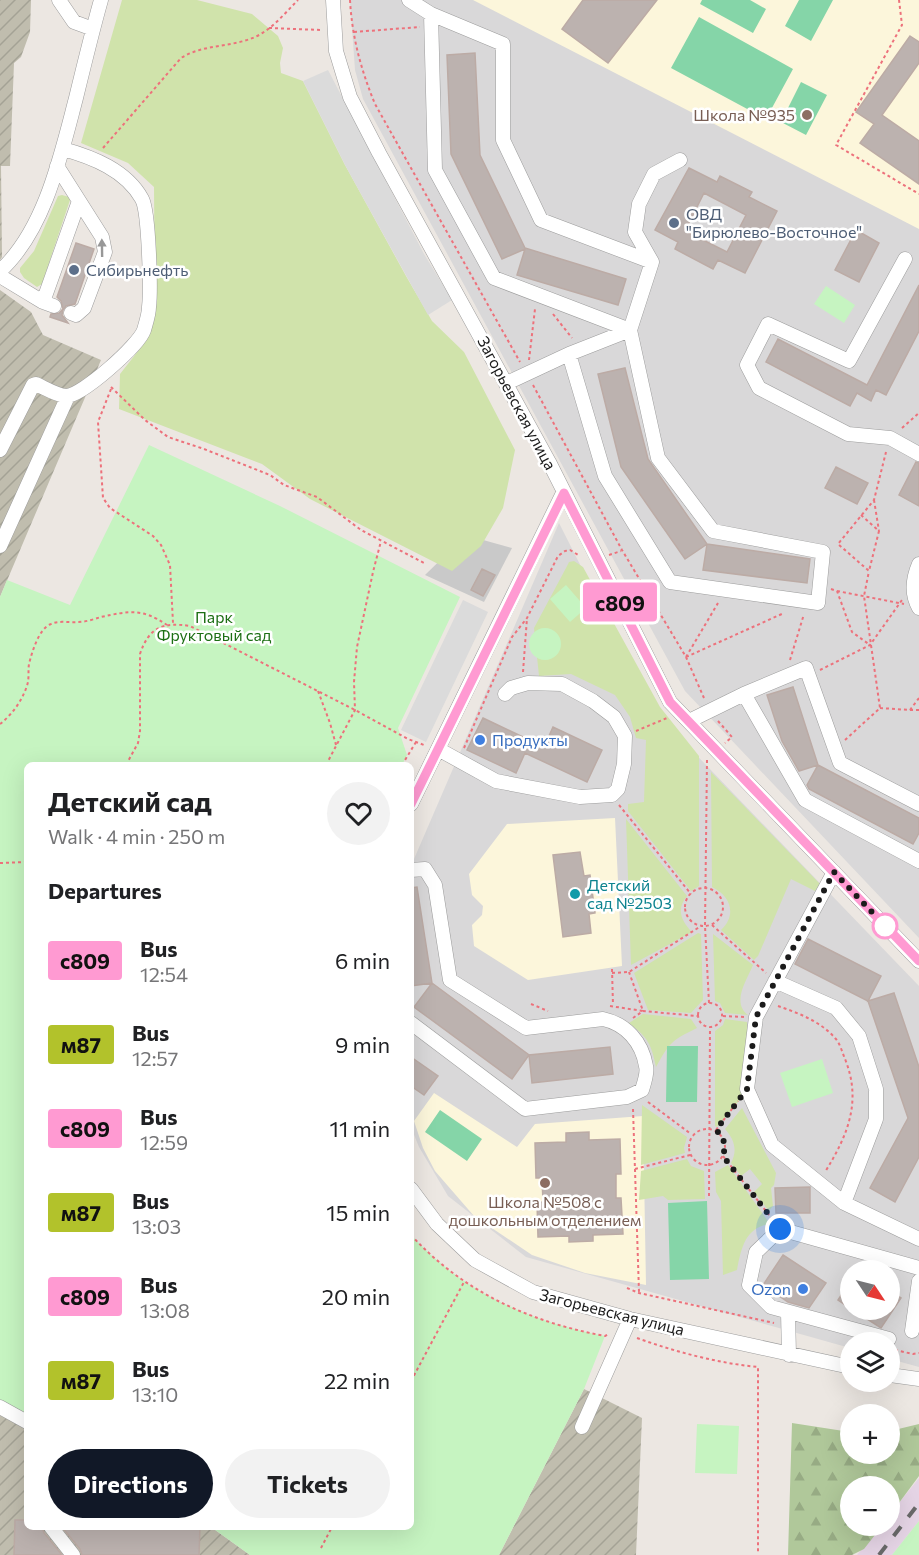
<!DOCTYPE html>
<meta charset="utf-8">
<style>
body{margin:0;font-family:Commissioner,sans-serif;background:#f2f2f2;color:#202124;height:100vh;display:flex;flex-direction:column;font-size:22px;white-space:nowrap}
*{box-sizing:border-box;margin:0}
p{font-size:20px;color:#757577}
.icon{flex:none;width:33px;height:33px;fill:none;stroke:currentColor;stroke-width:2;stroke-linecap:round;stroke-linejoin:round}
.map{position:relative;flex:1;overflow:hidden}
.panel{position:absolute;left:24px;top:762px;width:390px;height:768px;display:flex;flex-direction:column;background:#fff;border-radius:9px;box-shadow:0 6px 24px #0002}
.panel>*{flex:none}
.badge{padding:0 12px;border-radius:4px;font-size:21px;line-height:39px}
.needle{width:39px;rotate:125deg}
.controls{position:absolute;left:840px;top:1260px;display:grid;gap:12px}
.controls a{display:grid;place-items:center;width:60px;height:60px;border-radius:50%;background:#fff;box-shadow:0 6px 24px #0002;font-size:30px}
.you{position:absolute;width:30px;height:30px;margin:-15px;border:4px solid #fff;border-radius:50%;background:#1a73e8;box-shadow:0 0 0 9px #1a73e833}
.map>.badge{position:absolute;translate:-50% -50%;box-shadow:0 0 0 3px #fff}
h2{padding:0 24px;font-size:22px;line-height:54px}
.round{display:grid;place-items:center;flex:none;width:63px;height:63px;border-radius:32px;background:#f2f2f2}
.overview{display:flex;align-items:center;justify-content:space-between;height:102px;padding:0 24px}
h1{font-size:28px;font-weight:700;line-height:45px}
.primary-button{display:flex;gap:12px;margin-top:auto;padding:12px 24px}
.primary-button a{flex:1;height:69px;border-radius:36px;background:#111827;color:#fff;font-size:24px;font-weight:700;line-height:69px;text-align:center}
.primary-button a+a{background:#f2f2f2;color:#202124}
ul{padding:0;list-style:none}
li{display:flex;align-items:center;gap:18px;height:84px;padding:0 24px}
li div{flex:1}
li b{display:block;font-size:22px}
li em{font-style:normal}
li .badge{min-width:66px;font-weight:700;text-align:center}
.map>svg:first-child{display:block}
.residential{fill:#d9d8d9;fill-rule:evenodd}
.education{fill:#fcf6db}
.religious{fill:#c9c9c9}
.railway{fill:#e5d4e5}
.construction{fill:url(#construction-furrows)}
.grass{fill:#d0e3ab}
.forest{fill:url(#forest-firs)}
.park{fill:#c6f4c1}
.pitch{fill:#85d5a8}
.parking{fill:#dbdbdb}
.building{fill:#bcb2af;stroke:#bcaba5;stroke-width:1.5;fill-rule:evenodd}
.lines{fill:none;stroke-linecap:round;stroke-linejoin:round}
.minor-casing{stroke:#9c9c9c;stroke-width:15}
.path{stroke:#ed717b;stroke-width:2;stroke-dasharray:3 3;stroke-linecap:butt}
.minor{stroke:#fff;stroke-width:14}
.rail{stroke:#696969;stroke-width:4;stroke-dasharray:12 12;stroke-linecap:butt}
.oneway{fill:#989898}
.line-casing{stroke:#fff;stroke-width:14}
.line{stroke:#ff9ad2;stroke-width:9}
.walk{stroke:#1b1b1b;stroke-width:6;stroke-dasharray:0 10.8}
.education-dot{fill:#8d6e63;stroke:#fff;stroke-width:2}
.service-dot{fill:#5c6f8a;stroke:#fff;stroke-width:2}
.shop-dot{fill:#3f7fe0;stroke:#fff;stroke-width:2}
.culture-dot{fill:#0f9aa8;stroke:#fff;stroke-width:2}
.stop-dot{fill:#fff;stroke:#ff9ad2;stroke-width:3}
.labels{text-anchor:middle;stroke-width:5;stroke-linejoin:round;paint-order:stroke}
.education-label{font-size:16px;fill:#785e54;stroke:#fff;text-anchor:end}
.service-label{font-size:16px;fill:#4e5e75;stroke:#fff;text-anchor:start}
.street-label{font-size:16px;fill:#1b1b1b;stroke:#fff}
.park-label{font-size:16px;fill:#1d6f14;stroke:#fff}
.shop-label{font-size:16px;fill:#366cbe;stroke:#fff;text-anchor:start}
.culture-label{font-size:16px;fill:#0d838f;stroke:#fff;text-anchor:start}
</style>
<div class="map">
<svg width="919" height="1555" viewBox="0 0 919 1555">
<defs>
<pattern id="construction-furrows" width="10" height="10" patternUnits="userSpaceOnUse" patternTransform="scale(1.5)"><rect width="10" height="10" fill="#c0bdae"/><path d="M-1 1l2-2M0 10L10 0M9 11l2-2" fill="none" stroke="#a4a295"/></pattern>
<pattern id="forest-firs" width="22" height="20" patternUnits="userSpaceOnUse" patternTransform="scale(1.5)"><rect width="22" height="20" fill="#b0c89a"/><path d="M5 1l3.5 6h-7zM16 11l3.5 6h-7z" fill="#97ab84"/></pattern>
</defs>
<rect width="100%" height="100%" fill="#ece7e2"/>
<path class="residential" d="M350,0H919V938L685,691L363,99L355,70Z
M559,523L654,711L919,986V1367L890,1359V1342H850V1348L526,1257L448,1196L419,1147L411,1127V866ZM850,1270H890V1310H850Z"/>
<path class="education" d="M473,0H919V229Z
M615,818L622,966L528,980L474,946L472,925L482,915L483,906L472,895L469,874L507,824Z
M434,1093L517,1147L535,1124L643,1116L646,1285L585,1273L532,1255L474,1216L435,1171L423,1148L414,1121Z"/>
<path class="religious" d="M476,538L512,548L484,602L425,575L460,541Z"/>
<path class="railway" d="M919,1478V1521L892,1555H857L881,1526H890V1514Z"/>
<path class="construction" d="M0,0H31L30,32L21,57L14,63L10,166H1L2,257L0,260Z
M0,290L31,312L43,335L101,360L0,597Z
M584,1389L642,1418L636,1555H499Z
M0,1403L27,1415V1527H211L250,1555H0Z"/>
<path class="grass" d="M122,0H197L252,14L278,36L283,48L280,63L281,73L303,81L345,165L406,276L432,321L464,352L515,450L503,508L481,546L452,571L310,499L262,464L119,409L120,374L146,341L155,312L154,187L128,163L81,143Z
M62,195L69,197L70,200L42,284L37,287L24,278L20,272V268L34,251L58,196Z
M574,561L583,567L660,707L699,756V886L691,891L628,811V804L644,802L646,740L636,738L630,717L615,695L571,674L539,676L534,628L566,568L569,562Z
M711,772L820,884L815,891L791,879L758,956L754,960L721,930C737,915 731,896 712,887Z
M626,819L687,896C676,909 681,921 692,932L631,965Z
M698,933L701,934L703,1000L691,1013L648,1010L634,973Z
M713,934L753,965C747,980 731,1002 748,1015L725,1013L720,1003L715,1001Z
M643,1014L691,1019L697,1028C672,1040 669,1043 656,1067C651,1043 648,1038 629,1023Z
M725,1019L747,1022L749,1089L717,1127L715,1126V1031L723,1025Z
M642,1105L687,1137L684,1148L685,1153L641,1165Z
M742,1108L776,1173L774,1185L771,1188L773,1206L769,1211L754,1192L762,1184L750,1169L741,1176L731,1163C738,1150 734,1139 725,1129Z
M687,1159L691,1166L704,1171L705,1199L668,1200L663,1196L639,1200L641,1171Z
M728,1165L770,1224C745,1227 741,1249 737,1270L723,1275L721,1201L716,1192L715,1172Z"/>
<path class="forest" d="M792,1423L850,1432V1454H890V1431L919,1424V1476L890,1515V1486H850V1526H882L864,1549L852,1555H788Z"/>
<path class="park" d="M826,286L855,305L844,323L814,304Z
M149,445L280,506L460,597L398,728L407,755L402,765H27V1415L0,1403V597L7,580L70,605Z
M566,585L586,608L570,622L550,599Z
M529 644a16 16 0 1 1 32 0a16 16 0 1 1-32 0Z
M822,1059L833,1093L792,1107L780,1073Z
M411,1235C463,1292 530,1322 605,1336L584,1389L499,1555H250L211,1527H411Z
M697,1424L739,1426L737,1474L695,1473Z
M919,1521V1555H892Z"/>
<path class="pitch" d="M702,0H750L766,9L753,33L700,4Z
M799,0H833L811,41L785,26Z
M699,17L793,69L766,119L671,68Z
M801,82L827,95L806,135L781,122Z
M667,1046H698L697,1102H666Z
M440,1110L482,1139L467,1161L425,1132Z
M707,1201L709,1279L670,1280L668,1203Z"/>
<path class="parking" d="M328,70L424,254L452,300L428,315L345,165L303,81Z
M463,600L488,612L426,742L401,730Z"/>
<path class="building" d="M583,0H657L608,63L562,29Z
M910,36L919,42V63L882,115L919,141V184L860,143L874,124L856,112Z
M475,53L480,155L525,248L626,279L618,305L517,275L525,249L502,259L451,154L447,55Z
M689,168L717,182L720,176L752,192L749,197L777,211L745,273L718,260L713,269L675,249L678,242L655,230ZM704,193L746,215L727,252L685,231Z
M856,230L879,243L859,282L835,270Z
M76,243L94,249L75,304L66,306L63,310L62,315L68,323L50,317L51,314L59,313L63,309L61,301L57,297Z
M919,285V331L886,395L876,390L871,401L857,393L850,406L766,362L778,339L867,385Z
M625,368L648,459L707,544L685,559L621,467L598,374Z
M916,462L919,463V506L899,495Z
M836,467L868,483L857,504L825,488Z
M707,544L810,559L807,583L703,570Z
M482,569L495,575L483,596L471,590Z
M793,687L818,765L799,771L782,741L767,695Z
M483,718L544,747L553,727L602,750L587,782L525,753L516,773L467,750Z
M818,765L919,818V833L913,844L809,789L807,785Z
M580,852L584,876L590,875L595,913L589,914L591,933L563,937L553,855Z
M417,887L432,983L411,986V888Z
M808,939L881,976L868,1001L894,993L919,1067V1157L895,1202L870,1188L908,1118L868,1001L795,964Z
M432,983L529,1055L512,1079L414,1007Z
M610,1047L613,1074L532,1083L529,1055Z
M411,1057L438,1076L424,1095L411,1086Z
M589,1132V1140L620,1139L621,1174H616V1198H621L623,1234L593,1235V1241L569,1242V1236L538,1237L537,1203L543,1202L542,1178H536L535,1143L566,1142V1133Z
M810,1187V1213H776L775,1188Z
M783,1255L826,1283L809,1308L788,1302L763,1285Z
M850,1281V1308L838,1300Z
M890,1290L901,1298L881,1328L853,1310H890Z
M15,1520H27V1527H42L44,1533L62,1555H14Z
M62,1527H200L199,1555H82L80,1549Z"/>
<g class="lines">
<g class="minor-casing">
<path id="minor" d="M59,0L74,22L93,29
M333,0L336,51L350,97L379,153L549,462L670,702L919,961
M409,0L431,14
M57,166L102,237L105,252L84,308L76,315L71,313
M905,259L849,361L768,324L747,365L759,388L848,434L890,438L919,454
M0,271C45,230 61,155 76,98C84,65 92,32 101,0
M0,276L43,302L54,306
M43,302L79,201
M569,354L605,476L670,582L818,603L823,552L713,531L658,458L630,330L494,278L435,170L431,14L503,44V140L541,220L652,262
M507,383L569,354L630,330L652,262L635,232L639,204L654,174L680,160
M0,450L33,385L36,384C45,388 56,395 66,396C82,396 139,345 144,330C146,323 149,314 149,307C151,290 149,212 142,199C126,170 92,157 63,149
M0,546L68,396
M919,564C913,578 911,594 919,608
M744,694L805,800L919,861
M689,721L744,694L806,668L840,763L919,804
M438,749L496,781L580,797L612,795L618,789L624,764L625,736L614,717L593,701L562,684L528,683L511,688L505,694
M411,804L563,493
M411,870L425,869L435,885L450,980L526,1028L603,1019C626,1024 642,1042 646,1066C648,1073 644,1083 642,1090L627,1097L525,1109L411,1023
M834,872L756,1017L747,1089L772,1145L844,1203L919,1239
M775,981L836,1008L859,1036L876,1089V1119L844,1203
M411,1189L437,1224L475,1260L533,1292L630,1319L850,1367
M788,1312L789,1355
M912,1331L919,1281
M889,1339L771,1307L749,1285L756,1252L780,1229L919,1268
M890,1375L919,1379
M0,1407L27,1422
M582,1427L630,1319
M51,1527L73,1555"/>
</g>
<path class="path" d="M350,0C352,37 361,70 375,104L520,362
M899,0L902,25L836,145L919,194
M269,28L321,30
M354,32L420,27
M103,148L181,58C205,43 235,48 259,35C274,27 286,12 298,0
M553,314L572,338
M529,360L535,309
M533,385L622,550L686,657L704,698
M111,387L145,420L168,437L204,449L270,475L284,485L317,497L361,530L424,563
M111,389L98,422L103,498L110,508L153,536L161,545L170,565L173,623
M902,428L919,413
M874,500L879,531
M861,515L879,531L869,571L838,544L874,500L886,452
M609,555L621,551
M831,589L837,591L852,632L870,645
M837,591L904,604
M686,657L784,613
M686,657L718,603
M790,660L804,614
M820,670L870,645L902,600
M523,672L527,618
M318,691L330,723L336,745
M880,708L910,710L919,698
M910,710H919
M718,721L732,737L725,743
M0,724C13,714 24,698 28,682C29,676 28,670 29,664C32,652 39,628 51,624C59,620 69,623 78,622C86,622 94,619 101,617C129,611 142,608 167,625
M636,731L667,718
M845,740L880,708L864,596L869,571
M464,748L512,637L527,618L558,556L565,551L570,550L580,556
M707,760L705,926L709,1003
M126,765L138,743L140,731V654C149,627 163,622 190,626L355,710L408,739L424,745
M326,765L355,710L354,682L357,647L373,572L381,541
M402,765L416,742
M619,805L691,894
M411,844L414,846
M0,863L27,862
M685 907a19 19 0 1 1 38 0a19 19 0 1 1-38 0Z
M712,925L766,973
M612,969L613,1005
M27,970L25,988L27,995
M612,973L629,972L701,926
M698 1015a12 12 0 1 1 24 0a12 12 0 1 1-24 0Z
M531,1004L548,1011
M610,1006L643,1011L629,972
M778,1006C798,1013 820,1021 835,1038C840,1043 842,1052 845,1059C862,1101 848,1135 825,1172
M723,1016L744,1017
M633,1018L643,1011L697,1016
M648,1102L691,1134
M633,1109L639,1292
M689 1147a18 18 0 1 1 36 0a18 18 0 1 1-36 0Z
M716,1130L738,1101
M723,1156L773,1220
M635,1169L690,1155
M709,1196L710,1027
M411,1235C463,1292 530,1322 605,1336L609,1334
M627,1288L639,1293L774,1323
M637,1338C676,1352 717,1363 758,1367V1553
M895,1350L913,1354L919,1353
M411,1381L464,1282
M321,1548L332,1527"/>
<use href="#minor" class="minor"/>
<path class="rail" d="M879,1555L919,1503"/>
</g>
<defs><path id="oneway-solid" d="M-6-.8H1V-3.2L6.5 0L1 3.2V.8H-6Z" transform="scale(1.5)"/></defs>
<use class="oneway" href="#oneway-solid" transform="translate(102 248) rotate(-91)"/>
<g class="lines">
<g class="line-casing">
<path id="line" d="M411,804L564,493L670,702L919,961"/>
</g>
<use href="#line" class="line"/>
<path class="walk" d="M780,1229L723,1156C726,1145 725,1139 716,1130L747,1089L756,1017L834,872L885,926"/>
</g>
<g class="education-dot">
<circle cx="807" cy="115" r="6"/>
<circle cx="545" cy="1183" r="6"/>
</g>
<g class="service-dot">
<circle cx="674" cy="223" r="6"/>
<circle cx="74" cy="270" r="6"/>
</g>
<g class="shop-dot">
<circle cx="480" cy="740" r="6"/>
<circle cx="803" cy="1289" r="6"/>
</g>
<circle class="culture-dot" cx="575" cy="894" r="6"/>
<circle class="stop-dot" cx="885" cy="926" r="12"/>
<g class="labels">
<g class="education-label">
<text x="795" y="121">Школа №935</text>
<text x="545" y="1208" text-anchor="middle">Школа №508 с<tspan x="545" dy="18">дошкольным отделением</tspan></text>
</g>
<g class="service-label">
<text x="686" y="220">ОВД<tspan x="686" dy="18">"Бирюлево-Восточное"</tspan></text>
<text x="86" y="276">Сибирьнефть</text>
</g>
<g class="street-label">
<text transform="translate(517 403) rotate(62)" y="6">Загорьевская улица</text>
<text transform="translate(612 1312) rotate(14)" y="6">Загорьевская улица</text>
</g>
<g class="park-label">
<text x="214" y="623">Парк<tspan x="214" dy="18">Фруктовый сад</tspan></text>
</g>
<g class="shop-label">
<text x="492" y="746">Продукты</text>
<text x="791" y="1295" text-anchor="end">Ozon</text>
</g>
<g class="culture-label">
<text x="587" y="891">Детский<tspan x="587" dy="18">сад №2503</tspan></text>
</g>
</g>
</svg>
<div class="controls">
<a><svg class="needle" viewBox="-14 -14 28 28"><path d="M0-13l5 13h-10z" fill="#e53935"/><path d="M0 13l5-13h-10z" fill="#757577"/></svg></a>
<a><svg class="icon" aria-label="layers" viewBox="0 0 24 24"><path d="M12 4l9 5-9 5-9-5zM3 14l9 5 9-5"/></svg></a>
<a>+</a>
<a>−</a>
</div>
<div class="you" style="left:780px;top:1229px"></div>
<b class="badge" style="left:620px;top:602px;background:#ff9ad2;color:#111">с809</b>
<section class="panel">
<div class="overview"><div><h1>Детский сад</h1><p>Walk · 4 min · 250 m</p></div><a class="round"><svg class="icon" aria-label="heart" viewBox="0 0 24 24"><path d="M12 20l-8-8c-3-5 5-10 8-4 3-6 11-1 8 4z"/></svg></a></div>
<h2>Departures</h2>
<ul>
<li><span class="badge" style="background:#ff9ad2;color:#111">с809</span><div><b>Bus</b><p>12:54</p></div><em>6 min</em></li>
<li><span class="badge" style="background:#b2c22b;color:#111">м87</span><div><b>Bus</b><p>12:57</p></div><em>9 min</em></li>
<li><span class="badge" style="background:#ff9ad2;color:#111">с809</span><div><b>Bus</b><p>12:59</p></div><em>11 min</em></li>
<li><span class="badge" style="background:#b2c22b;color:#111">м87</span><div><b>Bus</b><p>13:03</p></div><em>15 min</em></li>
<li><span class="badge" style="background:#ff9ad2;color:#111">с809</span><div><b>Bus</b><p>13:08</p></div><em>20 min</em></li>
<li><span class="badge" style="background:#b2c22b;color:#111">м87</span><div><b>Bus</b><p>13:10</p></div><em>22 min</em></li>
</ul>
<div class="primary-button"><a>Directions</a><a>Tickets</a></div>
</section>
</div>
